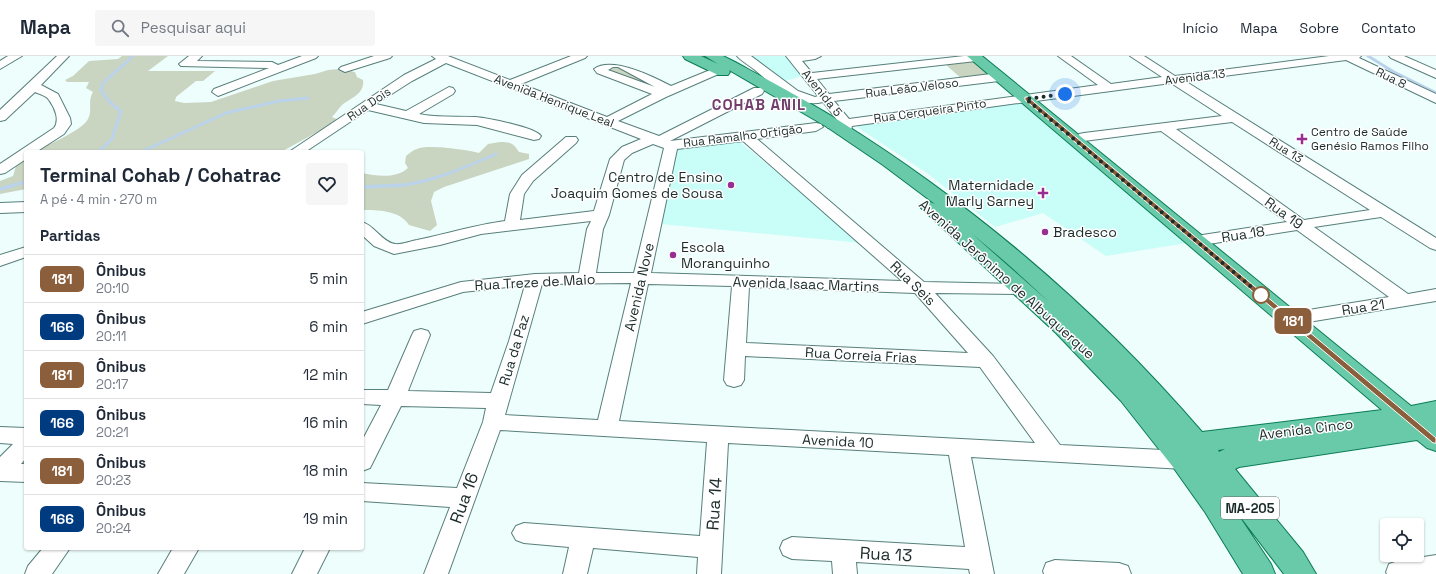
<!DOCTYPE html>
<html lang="pt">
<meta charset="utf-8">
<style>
body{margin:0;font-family:"Space Grotesk",sans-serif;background:#f6f6f7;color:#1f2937;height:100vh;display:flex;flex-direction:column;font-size:15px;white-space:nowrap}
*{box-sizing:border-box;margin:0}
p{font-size:13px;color:#747a83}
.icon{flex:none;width:22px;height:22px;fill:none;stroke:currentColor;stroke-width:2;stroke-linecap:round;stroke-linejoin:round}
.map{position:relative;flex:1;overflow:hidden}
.sheet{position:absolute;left:24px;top:94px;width:340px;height:400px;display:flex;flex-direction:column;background:#fff;border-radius:4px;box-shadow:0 1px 3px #0004}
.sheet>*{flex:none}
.badge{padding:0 8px;border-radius:6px;font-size:14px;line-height:26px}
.buttons{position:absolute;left:1380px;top:462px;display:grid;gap:8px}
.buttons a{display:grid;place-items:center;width:44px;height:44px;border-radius:4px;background:#fff;box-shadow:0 1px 3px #0004;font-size:20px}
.you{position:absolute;width:20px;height:20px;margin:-10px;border:3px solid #fff;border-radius:50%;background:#1a73e8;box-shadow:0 0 0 6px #1a73e833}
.map>.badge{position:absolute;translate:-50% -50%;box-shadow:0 0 0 2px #fff}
h2{padding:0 16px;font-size:15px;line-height:36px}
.round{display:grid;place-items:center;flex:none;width:42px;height:42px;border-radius:4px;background:#f6f6f7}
.overview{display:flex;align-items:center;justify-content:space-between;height:68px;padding:0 16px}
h1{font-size:19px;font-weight:800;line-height:30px}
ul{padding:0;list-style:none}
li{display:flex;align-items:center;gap:12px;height:48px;padding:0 16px;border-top:1px solid #e0e1e3}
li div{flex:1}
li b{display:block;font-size:15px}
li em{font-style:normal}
li .badge{min-width:44px;font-weight:700;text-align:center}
header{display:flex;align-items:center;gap:24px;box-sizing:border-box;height:56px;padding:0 20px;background:#fff;border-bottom:1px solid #e0e1e3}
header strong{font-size:19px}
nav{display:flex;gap:22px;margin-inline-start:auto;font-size:14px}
.search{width:280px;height:36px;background:#f6f6f7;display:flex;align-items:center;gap:10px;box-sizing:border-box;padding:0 14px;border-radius:4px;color:#747a83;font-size:15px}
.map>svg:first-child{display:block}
.built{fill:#c8fdf8}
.green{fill:#c9d4c1}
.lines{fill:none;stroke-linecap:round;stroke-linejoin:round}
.stream-far1{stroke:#bad3ea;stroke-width:3}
.stream{stroke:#bad3ea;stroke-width:3.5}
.minor-casing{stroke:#577f7b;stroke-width:2}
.major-casing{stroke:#0b7c56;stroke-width:2}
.minor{fill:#fff;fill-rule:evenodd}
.major{fill:#68caa8;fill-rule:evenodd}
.line{fill:#8b5e3c;stroke:#fff}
.walk{stroke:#1b2c2a;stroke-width:4;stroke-dasharray:0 7.2}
.poi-dot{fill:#972e91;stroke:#fff;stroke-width:1.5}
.stop-dot{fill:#fff;stroke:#8b5e3c;stroke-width:2}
.labels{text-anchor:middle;stroke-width:3;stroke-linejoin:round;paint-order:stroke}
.far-street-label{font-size:12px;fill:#1b2c2a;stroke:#fff}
.far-poi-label{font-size:12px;fill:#1b2c2a;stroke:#fff;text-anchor:start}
.shield{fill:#fff;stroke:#5f6b6a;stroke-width:1}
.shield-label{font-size:13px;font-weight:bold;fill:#1b2c2a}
.poi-label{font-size:14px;fill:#1b2c2a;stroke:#fff;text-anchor:end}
.street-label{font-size:14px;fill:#1b2c2a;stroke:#fff}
.far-district-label{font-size:15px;font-weight:bold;letter-spacing:1px;fill:#733e6e;stroke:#fff}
.near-street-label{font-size:17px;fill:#1b2c2a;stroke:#fff}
</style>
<header>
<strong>Mapa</strong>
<div class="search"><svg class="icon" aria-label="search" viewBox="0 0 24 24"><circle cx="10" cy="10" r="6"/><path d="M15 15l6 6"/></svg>Pesquisar aqui</div>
<nav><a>Início</a><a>Mapa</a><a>Sobre</a><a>Contato</a></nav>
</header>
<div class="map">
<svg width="1436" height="518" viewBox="0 0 1436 518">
<rect width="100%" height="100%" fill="#eefefc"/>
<path class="built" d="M749,0H787L802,20L785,25Z
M1023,45L1193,186L1106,200L1043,157L995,171L927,117L857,71L866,68Z
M739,85L862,187L661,168L677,90Z"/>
<path class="green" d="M122,0H168L148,15H215L203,25H196L176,41L175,45L184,47L211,46L273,25L315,18L328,14L339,13L355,16L357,21L363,24C365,38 351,42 342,49C338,53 335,58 332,61L339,64L281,96H35C48,88 82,75 88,63C93,53 87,46 93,36L86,32L89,26H67L65,24L73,20L89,5L118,3Z
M972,4L992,20L963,24L944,7Z
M614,9L663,35L602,14Z
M500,86C511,86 513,87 519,96L529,98V103L444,131L434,136L431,145L437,169L430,175L409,169C399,154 378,154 362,154V117C377,120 396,123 408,112L405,107L406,100C410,97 413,94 417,93C427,88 467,94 479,97L488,88Z
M26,102V133L0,138V125L13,120L16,110Z"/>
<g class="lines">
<path class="stream-far1" d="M1368,0L1394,16L1436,37
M98,96L112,83L121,55C111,49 106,43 101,33L103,27L133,0
M141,96L226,57L279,45L308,42
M10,130L26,126
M397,130C432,126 464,112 496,98"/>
<path class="stream" d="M362,131L404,129
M0,133L14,129"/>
<g class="minor-casing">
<path id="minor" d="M8,0H22L0,13V5Z
M57,0H69L41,29L58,38L70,62L71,68L64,78L36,96H26V103L5,117L0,118V108L54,72C60,64 55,52 49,44C47,40 39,38 35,36L5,64L0,65V54Z
M189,0H202L197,5L272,6L278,9L302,0H318L316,2L218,40L212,36L214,33L269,12L181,10L179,8Z
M374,0H392L390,2L345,16L339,13L341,11Z
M432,0H448L510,24L571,0H587L585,2L521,28L607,61L652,38L597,17L594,13C612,0 652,20 671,30L715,12H723L725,14L723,16L666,41L618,65L659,80L754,32H762L764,35L762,38L670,85L816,67L821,68L823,71L816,75L757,83L924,226L1020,228L1026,229L1029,233L1026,237L1020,238L935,237L993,300L1060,389L1184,395L1192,398L1195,404L1192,410L1184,413L971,401L994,518H970L969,513L856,506L857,518H833L832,505L792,503L783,499L780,492L783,485L792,481L965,491L949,399L728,387L721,518H697L698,501L593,492L587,518H563L569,491L524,487L516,484L512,477L516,470L524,467L700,480L707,386L500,374L448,518H424L450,451L362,445V427L457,432L483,366L486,352L401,350L370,412L362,415V385L381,349L362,348V334H388L412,279L414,275L421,273L428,275L430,279L408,335L491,337L509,285L525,229L463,236L362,268V256L461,226L535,218L579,217L587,173L591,165L481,178L440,189L394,198L374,190L362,179V166C375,170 382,186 395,188C401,189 411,185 417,184C446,178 475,169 505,165L510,138L522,119L566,81H576L578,84L576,87L533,125L524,138L520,164L594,155L610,103L622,91L641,83L446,7L412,25L376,48L406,55L449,31L453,32L455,35L453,38L419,58C437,62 457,60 475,61C487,62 535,71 541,80L539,83L534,84L477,69L424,67L368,54L305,96H289L404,19L436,3ZM613,11H618L655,31L608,14ZM743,85L902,225L651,217L677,93ZM653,88L664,92L634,217H596L603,173L609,159L624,104L632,97ZM631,227L598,364L505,359L542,228ZM648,228L732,230L724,324L727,329L734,331L741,329L744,324L745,300L980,311L1035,387L619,365ZM749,231L915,237L968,297L746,287Z
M737,0H751L798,35L815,41L818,40L786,0H821L815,3L802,5L812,17L964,0H980L982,2L976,5L817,23L829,38L999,17L1005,21L999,25L834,45L849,63L1098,29L1058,0H1071L1111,28L1162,21L1130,0H1144L1175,20L1329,0H1361L1359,2L1436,38V47L1346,4L1185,25L1436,182V194L1430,192L1381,161L1314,171L1408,238L1436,233V245L1290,269L1284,267L1281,263L1284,259L1290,257L1389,241L1297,174L1196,190L1190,188L1188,185L1190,182L1196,180L1287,166L1161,75L1084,85L1079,84L1077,81L1079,78L1084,77L1222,60L1171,27L1036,45L1031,43L1026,46L852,70L850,78H840L839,72H828L826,69L828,66L837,64L823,46C796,53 773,29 755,14C749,9 741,5 737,0ZM1232,66L1370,154L1304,164L1176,73Z
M1389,0H1404L1436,14V22L1391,2Z
M26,146V156L0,157V147Z
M26,191V201L0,210V199Z
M0,371L26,372V402L21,408H26V426L0,425V401L13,388L0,387Z
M43,492H70L52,518H25L28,510Z
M173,492H199L184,518H158Z
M305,492H330L317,518H292Z
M1436,499V518H1387L1386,516L1389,508L1398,505Z
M1055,504L1119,507L1128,510L1131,518H1044L1043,515L1046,507Z"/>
</g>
<g class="major-casing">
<path id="major" d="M683,0H701L718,8L705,0H723L733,5C768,24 804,43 838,64C974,149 1098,255 1202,376L1382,354L967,0H982L1411,350L1436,345V395L1427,392L1417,384L1239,411L1235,413L1303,496L1316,518H1284L1233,451L1271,508L1275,518H1243L1205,456L1173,411L1121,345L1056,277L921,152L923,148L930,146L935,148L883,109L827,71L729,14L730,16L728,19H718L685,3ZM971,177C998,199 1024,222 1049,246ZM1225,393L1219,396L1218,394Z"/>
</g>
<use href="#minor" class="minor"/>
<use href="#major" class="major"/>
</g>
<path class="line" d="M1025,41H1028L1436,382V387H1433L1025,44Z"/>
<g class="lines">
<path class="walk" d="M1065,38L1026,43L1261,239"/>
</g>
<g class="poi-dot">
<path d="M1300 77h4v4h4v4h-4v4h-4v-4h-4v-4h4z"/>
<circle cx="731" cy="129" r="4"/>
<path d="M1041 131h4v4h4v4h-4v4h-4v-4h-4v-4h4z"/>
<circle cx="1045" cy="176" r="4"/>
<circle cx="673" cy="199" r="4"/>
</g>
<circle class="stop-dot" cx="1261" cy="239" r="8"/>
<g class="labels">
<g class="far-street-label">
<text transform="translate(1195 21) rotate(-7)" y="4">Avenida 13</text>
<text transform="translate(1391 22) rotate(26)" y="4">Rua 8</text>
<text transform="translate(912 32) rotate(-7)" y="4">Rua Leão Veloso</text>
<text transform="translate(822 37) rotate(51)" y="4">Avenida 5</text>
<text transform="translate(554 45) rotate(21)" y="4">Avenida Henrique Leal</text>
<text transform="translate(369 48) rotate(-34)" y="4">Rua Dois</text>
<text transform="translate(930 55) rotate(-8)" y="4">Rua Cerqueira Pinto</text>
<text transform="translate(743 80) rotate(-7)" y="4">Rua Ramalho Ortigão</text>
<text transform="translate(1286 94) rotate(32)" y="4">Rua 13</text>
</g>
<g class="far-poi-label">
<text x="1311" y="80">Centro de Saúde<tspan x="1311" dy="14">Genésio Ramos Filho</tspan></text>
</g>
<rect class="shield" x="1221" y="441" width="58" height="22" rx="3"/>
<g class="shield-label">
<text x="1250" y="457">MA-205</text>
</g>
<g class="poi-label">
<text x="723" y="126">Centro de Ensino<tspan x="723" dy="16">Joaquim Gomes de Sousa</tspan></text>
<text x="1034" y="134">Maternidade<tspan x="1034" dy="16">Marly Sarney</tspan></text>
<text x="1053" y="181" text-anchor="start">Bradesco</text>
<text x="681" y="196" text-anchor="start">Escola<tspan x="681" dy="16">Moranguinho</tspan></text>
</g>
<g class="street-label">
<text transform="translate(1284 157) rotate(36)" y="5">Rua 19</text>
<text transform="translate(1243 178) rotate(-9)" y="5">Rua 18</text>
<text transform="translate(1007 223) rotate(42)" y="5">Avenida Jerônimo de Albuquerque</text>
<text transform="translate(535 226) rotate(-3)" y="5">Rua Treze de Maio</text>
<text transform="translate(913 227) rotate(44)" y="5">Rua Seis</text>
<text transform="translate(806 228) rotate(2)" y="5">Avenida Isaac Martins</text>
<text transform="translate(639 231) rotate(-77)" y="5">Avenida Nove</text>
<text transform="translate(1363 251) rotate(-9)" y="5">Rua 21</text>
<text transform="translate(514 294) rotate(-73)" y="5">Rua da Paz</text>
<text transform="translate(861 299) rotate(3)" y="5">Rua Correia Frias</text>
<text transform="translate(1306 373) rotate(-7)" y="5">Avenida Cinco</text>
<text transform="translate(838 385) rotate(3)" y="5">Avenida 10</text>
</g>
<g class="far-district-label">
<text x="759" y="54">COHAB ANIL</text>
</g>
<g class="near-street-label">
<text transform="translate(464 442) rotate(-70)" y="6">Rua 16</text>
<text transform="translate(714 448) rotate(-86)" y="6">Rua 14</text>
<text transform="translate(886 498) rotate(3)" y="6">Rua 13</text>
</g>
</g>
</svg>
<div class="buttons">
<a><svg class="icon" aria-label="locate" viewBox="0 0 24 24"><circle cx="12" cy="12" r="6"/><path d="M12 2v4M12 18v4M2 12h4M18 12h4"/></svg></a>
</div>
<div class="you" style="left:1065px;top:38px"></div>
<b class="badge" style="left:1293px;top:265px;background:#8b5e3c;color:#fff">181</b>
<section class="sheet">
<div class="overview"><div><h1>Terminal Cohab / Cohatrac</h1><p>A pé · 4 min · 270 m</p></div><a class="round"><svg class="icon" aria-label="heart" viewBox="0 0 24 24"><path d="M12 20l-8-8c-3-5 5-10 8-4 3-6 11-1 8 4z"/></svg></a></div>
<h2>Partidas</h2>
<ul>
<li><span class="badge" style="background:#8b5e3c;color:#fff">181</span><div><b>Ônibus</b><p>20:10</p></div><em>5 min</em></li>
<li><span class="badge" style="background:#003b80;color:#fff">166</span><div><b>Ônibus</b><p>20:11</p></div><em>6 min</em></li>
<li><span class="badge" style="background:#8b5e3c;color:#fff">181</span><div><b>Ônibus</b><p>20:17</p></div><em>12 min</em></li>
<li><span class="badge" style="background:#003b80;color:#fff">166</span><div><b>Ônibus</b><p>20:21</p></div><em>16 min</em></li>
<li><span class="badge" style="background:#8b5e3c;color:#fff">181</span><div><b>Ônibus</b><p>20:23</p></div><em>18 min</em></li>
<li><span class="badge" style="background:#003b80;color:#fff">166</span><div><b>Ônibus</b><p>20:24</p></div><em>19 min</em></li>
</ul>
</section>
</div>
